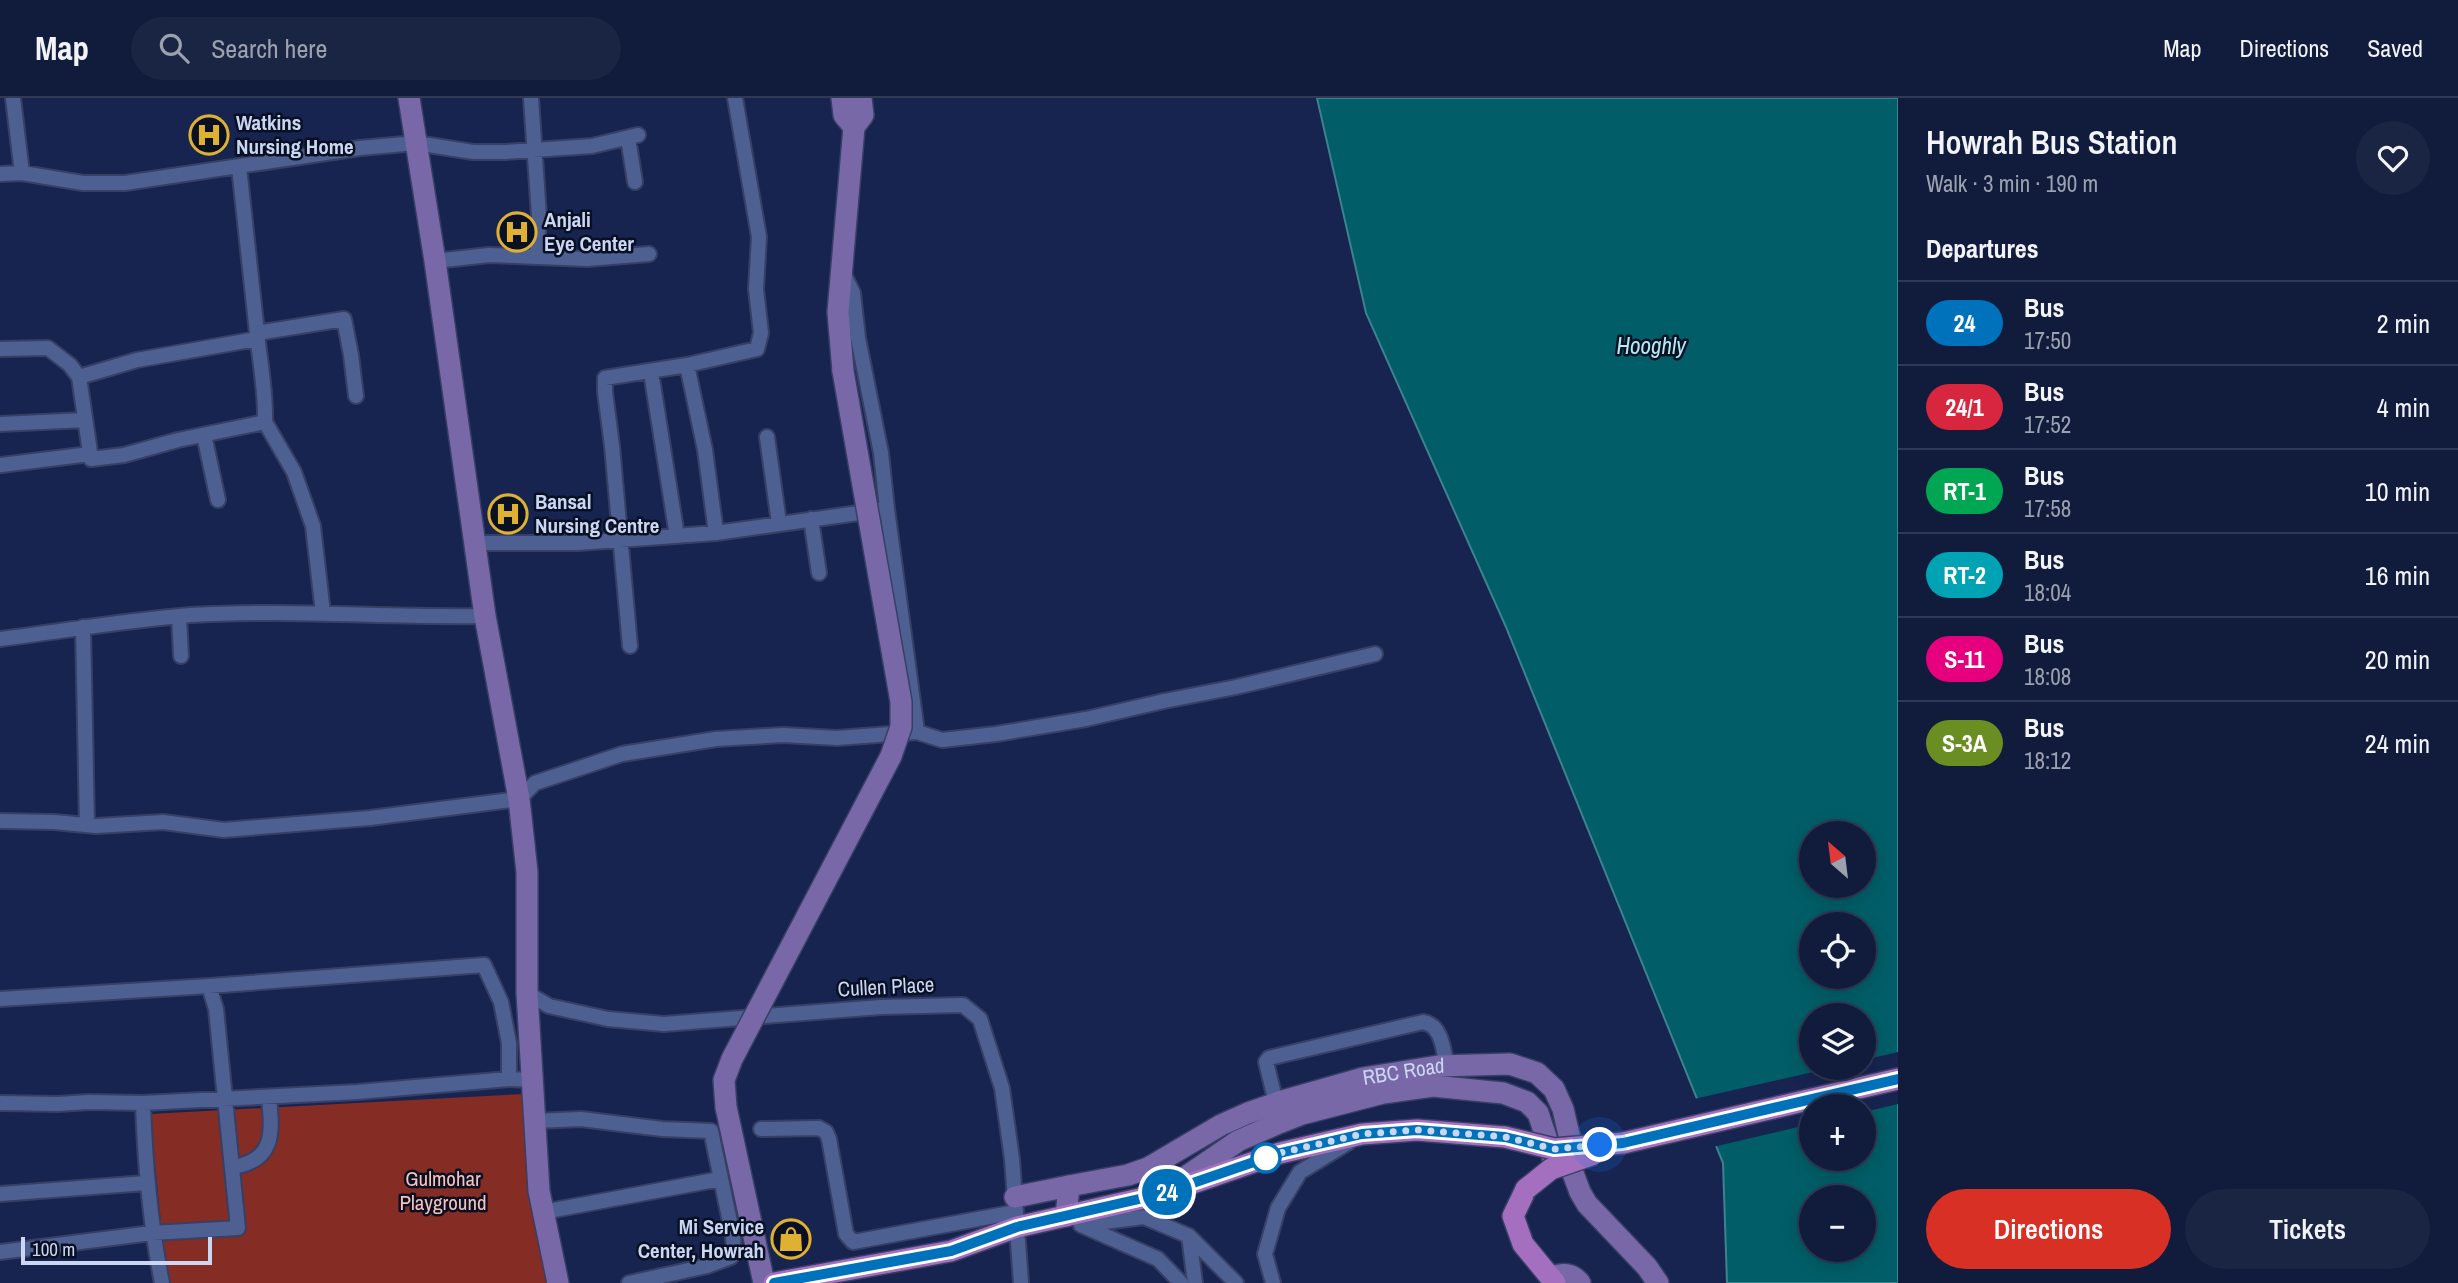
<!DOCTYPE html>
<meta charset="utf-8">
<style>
body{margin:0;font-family:"Archivo Narrow",sans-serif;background:#1a2443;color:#f1f3f6;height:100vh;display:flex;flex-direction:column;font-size:26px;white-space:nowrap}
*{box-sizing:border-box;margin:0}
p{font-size:23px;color:#9ca1af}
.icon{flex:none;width:38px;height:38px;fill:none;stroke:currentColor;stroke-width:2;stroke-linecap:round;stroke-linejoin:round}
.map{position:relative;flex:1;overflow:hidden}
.panel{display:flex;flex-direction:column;background:#111b3c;width:560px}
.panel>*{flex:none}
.badge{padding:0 14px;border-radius:23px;font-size:24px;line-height:46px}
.needle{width:46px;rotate:332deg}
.tools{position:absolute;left:1799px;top:723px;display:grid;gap:14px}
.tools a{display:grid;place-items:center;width:77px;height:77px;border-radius:50%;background:#111b3c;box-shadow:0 4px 18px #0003,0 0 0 2px #303956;font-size:35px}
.scale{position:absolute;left:21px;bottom:18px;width:191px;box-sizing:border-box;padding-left:7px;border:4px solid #cad6f2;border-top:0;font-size:19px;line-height:24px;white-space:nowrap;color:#cad6f2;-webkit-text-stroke:5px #091023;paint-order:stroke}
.you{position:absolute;width:35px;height:35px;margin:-18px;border:5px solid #fff;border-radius:50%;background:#1a73e8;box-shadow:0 0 0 10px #1a73e833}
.map>.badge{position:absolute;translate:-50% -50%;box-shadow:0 0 0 4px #fff}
h2{padding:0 28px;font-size:26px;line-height:63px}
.round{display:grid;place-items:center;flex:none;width:74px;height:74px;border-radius:37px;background:#1a2443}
.head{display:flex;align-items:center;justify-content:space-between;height:119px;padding:0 28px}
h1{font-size:33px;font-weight:600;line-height:52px}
.cta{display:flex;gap:14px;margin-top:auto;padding:14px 28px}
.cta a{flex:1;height:80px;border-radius:42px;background:#d93025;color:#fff;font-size:28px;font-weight:600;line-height:80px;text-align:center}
.cta a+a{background:#1a2443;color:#f1f3f6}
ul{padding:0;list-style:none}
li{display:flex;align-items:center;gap:21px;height:84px;padding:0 28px;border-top:2px solid #303956}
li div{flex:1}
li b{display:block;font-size:26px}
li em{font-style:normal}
li .badge{min-width:77px;font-weight:700;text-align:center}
header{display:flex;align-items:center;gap:42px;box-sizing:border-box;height:98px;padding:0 35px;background:#111b3c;border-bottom:2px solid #303956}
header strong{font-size:33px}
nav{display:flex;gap:38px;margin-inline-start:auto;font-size:24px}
.search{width:490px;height:63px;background:#1a2443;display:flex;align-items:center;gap:18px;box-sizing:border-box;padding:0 24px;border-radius:38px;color:#9ca1af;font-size:26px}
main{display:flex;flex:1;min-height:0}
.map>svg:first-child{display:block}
.green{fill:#852c25}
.water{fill:#015e68;stroke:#3d8291;stroke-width:2;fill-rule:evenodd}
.pier{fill:#172450}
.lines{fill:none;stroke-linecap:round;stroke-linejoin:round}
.street-casing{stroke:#373f65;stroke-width:18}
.secondary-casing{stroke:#373f65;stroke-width:24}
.primary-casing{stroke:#373f65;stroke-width:24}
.street{stroke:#4d6091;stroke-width:14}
.secondary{stroke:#7968a8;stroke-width:21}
.primary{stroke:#a56fbf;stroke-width:21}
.secondary-bridge-casing{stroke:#373f65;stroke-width:24;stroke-linecap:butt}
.primary-bridge-casing{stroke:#373f65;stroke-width:24;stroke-linecap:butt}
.secondary-bridge{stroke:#7968a8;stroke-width:21}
.primary-bridge{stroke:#a56fbf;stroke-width:21}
.line-casing{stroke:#fff;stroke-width:16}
.line{stroke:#0072bc;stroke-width:10}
.walk{stroke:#cad6f2;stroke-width:7;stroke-dasharray:0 12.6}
.stop-dot{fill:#fff;stroke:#0072bc;stroke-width:3.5}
.labels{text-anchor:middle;stroke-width:5;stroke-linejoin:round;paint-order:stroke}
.poi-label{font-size:21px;font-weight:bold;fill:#cad6f2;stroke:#091023;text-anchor:start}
.street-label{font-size:21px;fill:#cad6f2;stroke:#091023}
.park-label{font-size:21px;fill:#f8c2bb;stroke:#091023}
.water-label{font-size:23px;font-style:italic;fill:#afecf5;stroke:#091023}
</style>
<header>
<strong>Map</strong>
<div class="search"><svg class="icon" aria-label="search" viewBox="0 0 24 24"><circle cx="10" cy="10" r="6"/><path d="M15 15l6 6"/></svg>Search here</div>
<nav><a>Map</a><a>Directions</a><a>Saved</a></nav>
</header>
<main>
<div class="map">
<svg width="1898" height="1185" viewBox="0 0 1898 1185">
<rect width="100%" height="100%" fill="#172450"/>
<path class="green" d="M523,996L550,1185H167L150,1016Z"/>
<path class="water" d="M1317,0H1898V1185H1727L1723,1065L1506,529L1366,215ZM1811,735H1864V788H1811ZM1811,826H1864V878H1811ZM1811,917H1864V970H1811ZM1811,1008H1864V1060H1811ZM1811,1099H1864V1152H1811Z"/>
<path class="pier" d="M1898,954V1006L1864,1014V1008H1811V1026L1713,1049L1694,1001L1831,970H1864V962Z"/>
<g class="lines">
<g class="street-casing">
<path id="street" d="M13,0L22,75
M531,0L539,118L537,159
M628,40L635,84
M239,69L257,235C260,265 266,294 265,324L178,342L124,357L91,361L79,279L137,262L257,241
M0,76L22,75L83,85H125L360,50L416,45L473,54H505L592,48L638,37
M435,163L489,157L587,161L649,156
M257,235L344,221L351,257L356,298
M0,251L48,250L70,267L79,279
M687,267L757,251L761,235L756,191L759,139L735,0
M651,274L677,438
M265,324L294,374L313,428L323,515
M0,326L85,322
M204,337L218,402
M767,339L779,425
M1,367L90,356
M887,411L917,634
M811,421L819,475
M476,445H578L716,435L887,411L881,355L858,240L853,195L842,173
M179,518L181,558
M83,529L87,727
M0,541C64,533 127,522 191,517C289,511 387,520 485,518
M630,548L612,348L605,294V280L687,267L705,352L716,435
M0,723L54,724L96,728L163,724L224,732L370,720L519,701L535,685L622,656L716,641L783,637L837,640L917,634L942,642L996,636L1086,621L1164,603L1236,589L1375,556
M527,895L549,908L608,921L664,926L881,909L963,907L980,921L1002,990L1012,1061L1021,1185
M0,901L209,888L484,867L501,904L509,945V981
M0,1005L58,1006L89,1004L143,1005L357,994L509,981L532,982
M143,1005C145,1066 150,1125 162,1185
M1276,1005L1266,964L1269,960L1423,924C1442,927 1443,951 1447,968
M535,1023L581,1021L662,1031L711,1033L733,1138L734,1153L731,1159L707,1168L629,1185
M761,1031L819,1030L826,1034L829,1041L846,1136L853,1144L1016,1114
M233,1069C276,1062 272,1033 269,999
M0,1096L146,1085
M543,1114L720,1081
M1081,1127L1144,1119L1189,1138L1236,1185
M1081,1127L1158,1161L1181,1185
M1189,1138L1195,1185
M0,1154L152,1135L238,1130L216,911L209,888
M1273,1185L1265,1156L1278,1110L1300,1074L1349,1044"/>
</g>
<g class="secondary-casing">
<g id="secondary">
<path d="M409,0L435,163L485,518L519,701L527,774V895L539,1093L558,1185"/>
<path d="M842,0L844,17L854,29"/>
<path d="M843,273L838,214L854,29L863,17L861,0"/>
<path d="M726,1009L764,1185"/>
<path d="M1171,1089L1238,1043L1279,1025L1302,1016L1383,995L1433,988L1503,995L1527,1004L1538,1015L1554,1063"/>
<path d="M1015,1099L1069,1088"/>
<path id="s1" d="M1066,1118L1069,1088L1128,1077L1148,1070L1221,1027L1248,1015L1282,1003L1363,980L1438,968L1510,966L1537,975L1554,991L1563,1011L1570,1041V1067L1580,1094L1587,1106L1647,1169L1658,1185"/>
<path d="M1552,1179C1564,1175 1572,1175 1580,1185"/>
</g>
</g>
<g class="primary-casing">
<path id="primary" d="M1623,1045L1898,981
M1526,1091L1513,1118L1523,1146L1555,1185
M774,1185L951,1153L1017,1129L1161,1096L1280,1055L1362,1036L1417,1032L1505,1039"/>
</g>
<use href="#street" class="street"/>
<use href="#secondary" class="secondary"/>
<use href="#primary" class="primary"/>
<g class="secondary-bridge-casing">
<path id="secondary-bridge" d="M726,1009L724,982L732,961L891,658L901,629V604L843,273"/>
</g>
<g class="primary-bridge-casing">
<path id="primary-bridge" d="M1505,1039L1554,1051L1623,1045
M1526,1091L1551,1071L1594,1056"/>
</g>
<use href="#secondary-bridge" class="secondary-bridge"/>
<use href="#primary-bridge" class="primary-bridge"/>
</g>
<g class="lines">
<g class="line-casing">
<path id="line" d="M774,1185L951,1153L1017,1129L1161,1096L1280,1055L1362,1036L1417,1032L1505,1039L1554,1051L1623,1045L1898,981"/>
</g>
<use href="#line" class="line"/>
<path class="walk" d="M1266,1060L1256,1063L1280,1055L1362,1036L1417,1032L1505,1039L1554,1051L1600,1047"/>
</g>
<defs>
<g id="hospital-ring" transform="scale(2.0125)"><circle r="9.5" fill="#091023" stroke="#deb133" stroke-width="1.5"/><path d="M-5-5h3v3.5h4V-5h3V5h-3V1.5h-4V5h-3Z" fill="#deb133"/></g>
<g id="shop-ring" transform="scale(2.0125)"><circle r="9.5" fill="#091023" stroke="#deb133" stroke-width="1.5"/><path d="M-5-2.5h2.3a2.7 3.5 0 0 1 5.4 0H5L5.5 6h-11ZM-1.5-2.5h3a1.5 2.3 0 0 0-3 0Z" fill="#deb133"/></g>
</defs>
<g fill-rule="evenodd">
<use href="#hospital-ring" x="209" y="37"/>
<use href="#hospital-ring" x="517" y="134"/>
<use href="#hospital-ring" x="508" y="416"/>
<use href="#shop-ring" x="791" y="1141"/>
</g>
<circle class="stop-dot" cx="1266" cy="1060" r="14"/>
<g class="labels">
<g class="poi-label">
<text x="236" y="32">Watkins<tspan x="236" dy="24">Nursing Home</tspan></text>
<text x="544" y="129">Anjali<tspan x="544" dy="24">Eye Center</tspan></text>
<text x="535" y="411">Bansal<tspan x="535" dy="24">Nursing Centre</tspan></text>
<text x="764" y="1136" text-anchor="end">Mi Service<tspan x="764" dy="24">Center, Howrah</tspan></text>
</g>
<g class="street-label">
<text transform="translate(886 889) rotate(-3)" y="7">Cullen Place</text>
<text dy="7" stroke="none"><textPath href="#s1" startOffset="387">RBC Road</textPath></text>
</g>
<g class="park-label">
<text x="443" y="1088">Gulmohar<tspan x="443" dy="24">Playground</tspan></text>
</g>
<g class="water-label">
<text x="1651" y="256">Hooghly</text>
</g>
</g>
</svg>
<div class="tools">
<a><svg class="needle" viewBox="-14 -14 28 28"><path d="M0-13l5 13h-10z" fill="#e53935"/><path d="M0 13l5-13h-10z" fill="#9ca1af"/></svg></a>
<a><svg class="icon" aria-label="locate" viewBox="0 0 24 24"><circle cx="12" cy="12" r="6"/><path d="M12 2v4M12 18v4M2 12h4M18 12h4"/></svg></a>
<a><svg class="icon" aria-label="layers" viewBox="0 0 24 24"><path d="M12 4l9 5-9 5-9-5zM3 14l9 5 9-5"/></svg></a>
<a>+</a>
<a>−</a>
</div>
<div class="scale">100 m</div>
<div class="you" style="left:1600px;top:1047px"></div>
<b class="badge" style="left:1167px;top:1094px;background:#0072bc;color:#fff">24</b>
</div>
<section class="panel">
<div class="head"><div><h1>Howrah Bus Station</h1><p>Walk · 3 min · 190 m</p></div><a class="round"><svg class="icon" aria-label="heart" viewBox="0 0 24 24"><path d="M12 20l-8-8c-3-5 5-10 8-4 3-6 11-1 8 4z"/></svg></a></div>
<h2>Departures</h2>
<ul>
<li><span class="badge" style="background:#0072bc;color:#fff">24</span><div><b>Bus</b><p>17:50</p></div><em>2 min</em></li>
<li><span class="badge" style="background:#d7263d;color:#fff">24/1</span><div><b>Bus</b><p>17:52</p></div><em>4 min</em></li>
<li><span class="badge" style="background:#00a651;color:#fff">RT-1</span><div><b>Bus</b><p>17:58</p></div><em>10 min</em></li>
<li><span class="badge" style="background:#00a3b4;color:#fff">RT-2</span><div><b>Bus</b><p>18:04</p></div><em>16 min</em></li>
<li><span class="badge" style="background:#e6007e;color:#fff">S-11</span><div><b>Bus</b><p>18:08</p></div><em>20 min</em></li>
<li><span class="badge" style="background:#6b8e23;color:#fff">S-3A</span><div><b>Bus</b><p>18:12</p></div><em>24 min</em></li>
</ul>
<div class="cta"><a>Directions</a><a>Tickets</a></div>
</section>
</main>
